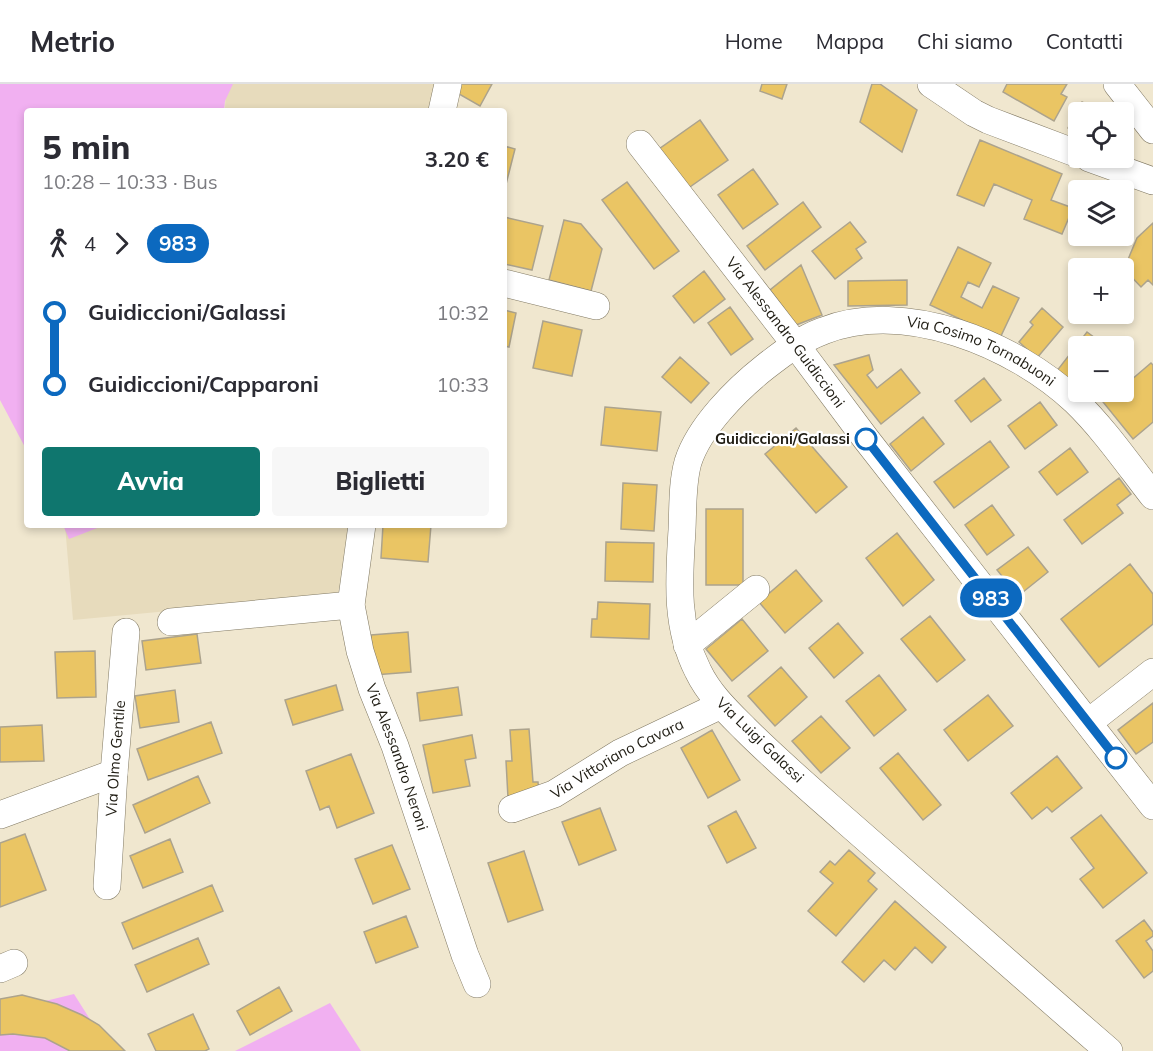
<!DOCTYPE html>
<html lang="it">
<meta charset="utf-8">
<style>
body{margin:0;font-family:Mulish,sans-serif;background:#f7f7f7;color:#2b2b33;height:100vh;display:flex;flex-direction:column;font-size:22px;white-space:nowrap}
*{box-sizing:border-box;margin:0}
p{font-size:20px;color:#7c7c81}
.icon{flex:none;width:33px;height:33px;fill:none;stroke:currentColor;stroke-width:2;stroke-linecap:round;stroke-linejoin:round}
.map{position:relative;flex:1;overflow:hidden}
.details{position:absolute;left:24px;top:24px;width:483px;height:420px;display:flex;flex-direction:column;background:#fff;border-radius:6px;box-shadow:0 3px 9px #0003}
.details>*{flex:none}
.badge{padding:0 12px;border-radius:20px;font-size:21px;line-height:39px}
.fabs{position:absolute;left:1068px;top:18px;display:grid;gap:12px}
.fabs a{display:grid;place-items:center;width:66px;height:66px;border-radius:6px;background:#fff;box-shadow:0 3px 9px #0003;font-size:30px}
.map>.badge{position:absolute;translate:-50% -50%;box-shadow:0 0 0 3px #fff}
.legs{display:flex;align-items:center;gap:9px;height:66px;padding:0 18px;font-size:20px}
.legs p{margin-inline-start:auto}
.overview{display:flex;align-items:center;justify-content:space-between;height:102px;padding:0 18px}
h1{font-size:33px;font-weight:800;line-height:45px}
.primary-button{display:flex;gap:12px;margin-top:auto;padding:12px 18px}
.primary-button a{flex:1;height:69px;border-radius:6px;background:#0f766e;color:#fff;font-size:24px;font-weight:800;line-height:69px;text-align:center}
.primary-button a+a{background:#f7f7f7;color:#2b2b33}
ul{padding:0 18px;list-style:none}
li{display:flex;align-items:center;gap:21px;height:72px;font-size:22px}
li i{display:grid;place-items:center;width:9px;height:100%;margin:0 8px;background:currentColor}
li i::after{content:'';width:15px;height:15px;margin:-8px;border:4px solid;border-radius:50%;background:#fff}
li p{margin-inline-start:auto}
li:first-child i{background:linear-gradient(#0000 50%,currentColor 0)}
li:last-child i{background:linear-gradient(currentColor 50%,#0000 0)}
header{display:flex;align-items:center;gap:36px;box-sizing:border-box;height:84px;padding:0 30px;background:#fff;border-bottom:2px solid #e1e1e2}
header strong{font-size:28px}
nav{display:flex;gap:33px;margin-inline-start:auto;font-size:21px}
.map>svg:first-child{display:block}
.built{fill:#e7dbbc}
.green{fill:#f1b0f1}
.building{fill:#eac564;stroke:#aca38d;stroke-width:1.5}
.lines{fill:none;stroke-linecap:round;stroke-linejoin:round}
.minor-casing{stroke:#817963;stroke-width:28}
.minor{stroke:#fff;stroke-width:27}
.line-1-casing{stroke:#fff;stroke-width:14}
.line-1{stroke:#0c69bf;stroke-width:9}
.stop-1-dot{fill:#fff;stroke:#0c69bf;stroke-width:3}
.labels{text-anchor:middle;stroke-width:4.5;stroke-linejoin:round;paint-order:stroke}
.street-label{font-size:15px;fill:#1f1c13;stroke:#fff}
.stop-label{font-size:15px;font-weight:bold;fill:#1f1c13;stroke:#fff;text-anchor:end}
</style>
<header>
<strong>Metrio</strong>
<nav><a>Home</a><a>Mappa</a><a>Chi siamo</a><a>Contatti</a></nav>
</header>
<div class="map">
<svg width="1153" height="967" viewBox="0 0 1153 967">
<rect width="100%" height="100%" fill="#f0e7cf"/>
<path class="built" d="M226,0H438L432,27H225Z
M65,441H348L338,511L73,536Z"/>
<path class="green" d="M0,0H233L225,17L224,27H27V367L0,316Z
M63,441H105L69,455Z
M74,910L110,967H0V928Z
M330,919L361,967H235Z"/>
<path class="building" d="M455,0H492L480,22L452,6Z
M762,0H787L782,15L760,7Z
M872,0H880L917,26L902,68L860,38Z
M1007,0H1067L1061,10L1067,13L1054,37L1003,8Z
M1082,18L1102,28H1078V50L1068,44Z
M700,36L728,76L687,105L659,65Z
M980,56L1062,90L1051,116L1073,124L1062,150L1024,135L1032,116L994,100L984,122L957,111Z
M504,62L515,65L504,108Z
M753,85L778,120L743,145L718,111Z
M1097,97L1122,106H1094Z
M627,98L679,167L654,185L602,116Z
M1124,107L1131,110L1124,129Z
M803,118L821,143L765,186L747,162Z
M504,133L543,142L532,186L504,180Z
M564,136L581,140L602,165L591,207L549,196Z
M850,138L866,158L856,165L862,174L835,195L812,167Z
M1153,139V201L1148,196L1141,203L1124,185L1137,154Z
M958,163L991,179L979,203L968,198L961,213L982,224L993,202L1019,214L1000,254L930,221Z
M801,181L822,231L796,241L770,206Z
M704,187L725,215L694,239L673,212Z
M907,196V221L848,222V197Z
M730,223L753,255L731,271L708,239Z
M1042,224L1063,243L1037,274L1019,258L1033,241L1030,238Z
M504,226L516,229L509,263L504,262Z
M543,237L582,246L572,292L533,284Z
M1087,248L1106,262H1078V305L1056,288Z
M869,271L873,286L867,291L877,304L901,285L920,309L881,340L834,281Z
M680,273L709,299L691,319L662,293Z
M1151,279L1153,281V338L1133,355L1103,318L1116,308H1124V302Z
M984,294L1001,316L971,338L955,317Z
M1040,318L1057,341L1025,365L1008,342Z
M605,323L661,328L657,367L601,361Z
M923,333L944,360L911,387L890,360Z
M796,344L847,403L816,429L765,370Z
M990,357L1009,383L954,424L934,398Z
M1070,364L1088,388L1057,411L1039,388Z
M1119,394L1131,410L1117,421L1123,429L1082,460L1064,436Z
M623,399L657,401L654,447L621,445Z
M992,421L1014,451L987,471L965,441Z
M706,425H743V501H706Z
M383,441H431L428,478L381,474Z
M897,449L934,496L903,522L866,474Z
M606,458L654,459L653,498L605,497Z
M1028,463L1048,488L1018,512L997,486Z
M1130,480L1153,510V540L1099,583L1061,535Z
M796,486L822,517L785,549L759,518Z
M598,518L650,520L649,555L591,553L592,535H597Z
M930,532L965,576L937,598L901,555Z
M742,535L768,567L732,597L706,565Z
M838,539L863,569L834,594L809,564Z
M408,548L411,588L374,591L371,551Z
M197,550L201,579L146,586L142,557Z
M95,567L96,613L57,614L55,568Z
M781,583L807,613L775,642L748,612Z
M879,591L906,626L874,652L846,617Z
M336,601L343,626L293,641L285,616Z
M458,603L462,631L420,637L417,609Z
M175,606L179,638L140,644L135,612Z
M988,611L1013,642L968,677L944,646Z
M1153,619V658L1136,670L1118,646Z
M821,632L850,664L821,689L792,657Z
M211,638L222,669L148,696L137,665Z
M42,641L44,677L0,678V643Z
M529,645L533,698H538L539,712L508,714L506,677H512L510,646Z
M712,646L740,696L708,714L681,664Z
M472,651L476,674L465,676L470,702L433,709L423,661Z
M898,669L941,721L923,736L880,684Z
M351,670L374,729L337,744L329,722L320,726L306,687Z
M1057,672L1082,704L1052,728L1047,723L1032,735L1011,709Z
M198,692L210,719L145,749L133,721Z
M600,724L616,766L579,781L562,738Z
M736,727L756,764L727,779L708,742Z
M1101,731L1147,789L1103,824L1080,795L1094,784L1071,754Z
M25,750L46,806L0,823V759Z
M170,755L183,788L143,804L130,772Z
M392,761L410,805L373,820L355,775Z
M849,766L875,789L868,797L877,805L836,852L808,827L833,799L820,788L830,777L835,781Z
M524,767L543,826L508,838L488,779Z
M212,801L223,827L133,865L122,839Z
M895,817L946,863L932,879L915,863L895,886L884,876L864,898L842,878Z
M406,832L418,863L376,879L364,848Z
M1144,836L1153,848V852L1146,857L1153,867V887L1144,894L1116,857Z
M198,854L209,880L147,908L135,881Z
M279,903L292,927L250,951L237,927Z
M22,911L57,920L82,931L99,941L125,967H70L45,954L13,950L0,951V915Z
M193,930L209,965L205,967H156L148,950Z"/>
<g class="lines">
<g class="minor-casing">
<g id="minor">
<path d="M931,0L974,29L988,36L1078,70"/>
<path d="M1117,0L1153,46"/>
<path d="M442,27L448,0"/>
<path id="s1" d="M640,60L795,260L866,355L1153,722"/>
<path d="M1089,74L1153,97"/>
<path d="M504,199L596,222"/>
<path id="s2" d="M362,441L351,521L360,567L372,605L395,662L465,871L477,900"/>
<path d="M171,538L351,521"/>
<path d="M687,561L756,505"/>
<path d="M1089,638L1153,588"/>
<path id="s3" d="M512,725L554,710L620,669L721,621"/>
<path d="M0,731L114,689"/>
<path id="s4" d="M107,802L114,689L126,548"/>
<path d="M0,885L14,879"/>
<path id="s5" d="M1109,967C1021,891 934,814 846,737C812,707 777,677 745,645C727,627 709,610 698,587C675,542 679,494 682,446C683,424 682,399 688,378C699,343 737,305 765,283C783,269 801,255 823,247C905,215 1014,260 1075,317C1104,345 1128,380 1153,412"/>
</g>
</g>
<use href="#minor" class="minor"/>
</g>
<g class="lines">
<g class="line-1-casing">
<path id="line-1" d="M866,355L1116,674"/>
</g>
<use href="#line-1" class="line-1"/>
</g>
<g class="stop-1-dot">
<circle cx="866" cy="355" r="10"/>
<circle cx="1116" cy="674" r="10"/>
</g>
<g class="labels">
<g class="street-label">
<text dy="5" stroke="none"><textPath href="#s1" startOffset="238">Via Alessandro Guidiccioni</textPath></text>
<text dy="5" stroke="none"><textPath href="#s5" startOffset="1131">Via Cosimo Tornabuoni</textPath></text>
<text transform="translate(760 656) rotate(44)" y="5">Via Luigi Galassi</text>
<text dy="5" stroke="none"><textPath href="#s2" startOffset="240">Via Alessandro Neroni</textPath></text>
<text dy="5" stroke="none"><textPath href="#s3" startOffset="117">Via Vittoriano Cavara</textPath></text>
<text dy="5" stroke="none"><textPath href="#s4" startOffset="128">Via Olmo Gentile</textPath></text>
</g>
<g class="stop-label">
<text x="850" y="360">Guidiccioni/Galassi</text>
</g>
</g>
</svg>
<div class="fabs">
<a><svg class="icon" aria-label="locate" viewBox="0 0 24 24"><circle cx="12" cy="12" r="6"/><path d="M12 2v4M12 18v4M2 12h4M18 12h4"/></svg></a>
<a><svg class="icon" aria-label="layers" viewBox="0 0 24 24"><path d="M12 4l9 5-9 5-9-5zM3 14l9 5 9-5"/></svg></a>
<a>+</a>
<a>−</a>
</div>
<b class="badge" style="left:991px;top:514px;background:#0c69bf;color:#fff">983</b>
<section class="details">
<div class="overview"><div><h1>5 min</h1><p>10:28 – 10:33 · Bus</p></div><b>3.20 €</b></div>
<div class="legs"><svg class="icon" aria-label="walk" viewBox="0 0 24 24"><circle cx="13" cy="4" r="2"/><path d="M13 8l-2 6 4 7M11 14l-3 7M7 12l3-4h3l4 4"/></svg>4<svg class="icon" aria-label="forward" viewBox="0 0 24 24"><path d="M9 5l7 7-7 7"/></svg><b class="badge" style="background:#0c69bf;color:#fff">983</b></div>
<ul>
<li><i style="color:#0c69bf"></i><b>Guidiccioni/Galassi</b><p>10:32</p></li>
<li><i style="color:#0c69bf"></i><b>Guidiccioni/Capparoni</b><p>10:33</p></li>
</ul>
<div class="primary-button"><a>Avvia</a><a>Biglietti</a></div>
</section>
</div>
